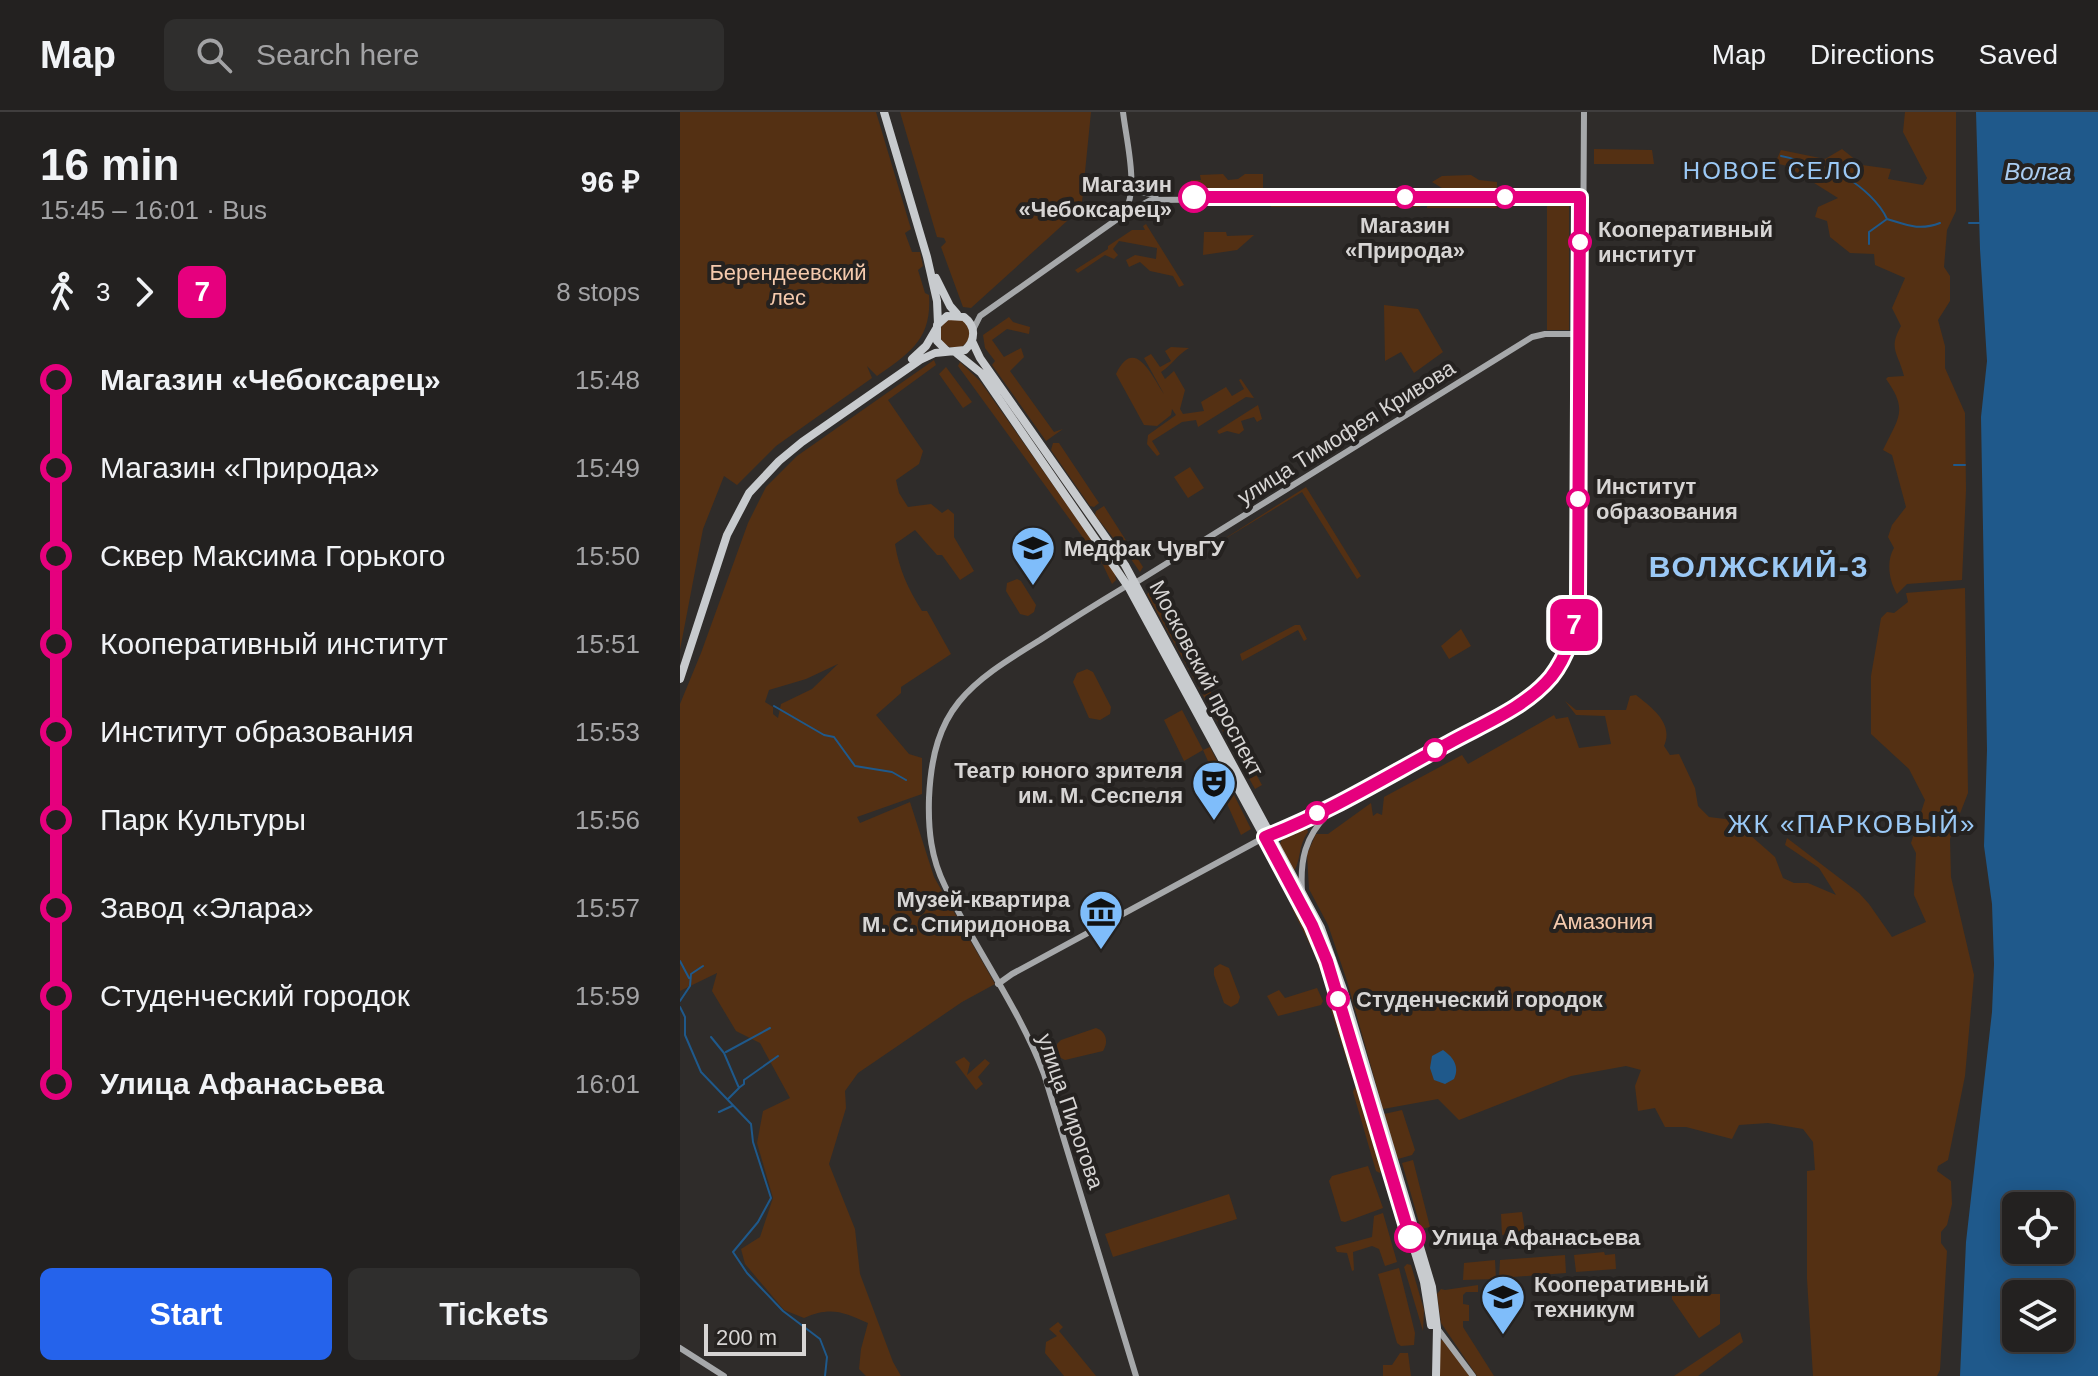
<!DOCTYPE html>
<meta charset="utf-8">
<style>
body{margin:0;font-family:Helvetica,sans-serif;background:#2f2e2d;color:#f1f3f6;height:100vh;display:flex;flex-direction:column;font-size:30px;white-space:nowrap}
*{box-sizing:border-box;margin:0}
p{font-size:26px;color:#a3a3a5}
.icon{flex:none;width:44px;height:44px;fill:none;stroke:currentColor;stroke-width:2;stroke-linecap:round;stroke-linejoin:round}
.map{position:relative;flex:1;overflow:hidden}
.drawer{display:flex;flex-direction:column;background:#232120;width:680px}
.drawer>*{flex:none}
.badge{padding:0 16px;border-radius:12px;font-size:28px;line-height:52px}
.tools{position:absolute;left:1322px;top:1080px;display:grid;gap:16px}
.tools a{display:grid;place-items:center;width:72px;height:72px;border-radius:12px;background:#232120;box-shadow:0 4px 20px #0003,0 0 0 2px #403e3e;font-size:40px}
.scale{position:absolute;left:24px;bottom:20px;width:102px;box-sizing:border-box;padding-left:8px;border:4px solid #d7d5d4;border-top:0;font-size:22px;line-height:28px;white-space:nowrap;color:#d7d5d4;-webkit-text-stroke:6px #252220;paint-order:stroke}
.map>.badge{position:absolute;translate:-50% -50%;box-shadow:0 0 0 4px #fff}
.legs{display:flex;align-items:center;gap:12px;height:88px;padding:0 40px;font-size:26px}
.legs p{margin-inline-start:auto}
.summary{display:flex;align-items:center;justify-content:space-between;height:136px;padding:0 40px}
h1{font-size:44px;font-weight:700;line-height:60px}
.button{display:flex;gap:16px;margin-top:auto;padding:16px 40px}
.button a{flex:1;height:92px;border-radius:12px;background:#2563eb;color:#fff;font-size:32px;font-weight:700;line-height:92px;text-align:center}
.button a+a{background:#2f2e2d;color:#f1f3f6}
ul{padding:0 40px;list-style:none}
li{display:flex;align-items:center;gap:28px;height:88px;font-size:30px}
li i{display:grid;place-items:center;width:12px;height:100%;margin:0 10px;background:currentColor}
li i::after{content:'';width:20px;height:20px;margin:-10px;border:6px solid;border-radius:50%;background:#232120}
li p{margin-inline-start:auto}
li:first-child i{background:linear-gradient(#0000 50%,currentColor 0)}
li:last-child i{background:linear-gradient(currentColor 50%,#0000 0)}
header{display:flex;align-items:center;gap:48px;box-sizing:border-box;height:112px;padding:0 40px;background:#232120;border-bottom:2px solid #403e3e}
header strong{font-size:38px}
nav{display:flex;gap:44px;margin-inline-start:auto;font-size:28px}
.search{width:560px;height:72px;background:#2f2e2d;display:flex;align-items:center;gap:20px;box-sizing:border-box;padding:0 28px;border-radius:12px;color:#a3a3a5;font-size:30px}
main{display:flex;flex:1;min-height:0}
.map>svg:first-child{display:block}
.green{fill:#543013;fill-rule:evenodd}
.water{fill:#1f598b;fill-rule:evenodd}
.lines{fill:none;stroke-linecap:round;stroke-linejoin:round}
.stream{stroke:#1f598b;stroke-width:2}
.secondary{stroke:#a6a8aa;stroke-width:6}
.primary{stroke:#c8cbce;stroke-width:8}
.line-1-casing{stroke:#fff;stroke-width:18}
.line-1{stroke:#e6007e;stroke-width:12}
.stop-1-dot{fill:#fff;stroke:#e6007e;stroke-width:4}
.labels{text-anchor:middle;stroke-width:8;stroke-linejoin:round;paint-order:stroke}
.stop-label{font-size:22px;font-weight:bold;fill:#d7d5d4;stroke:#252220;text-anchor:start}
.park-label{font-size:22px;fill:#f5caad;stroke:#252220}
.street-label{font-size:22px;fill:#d7d5d4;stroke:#252220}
.poi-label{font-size:22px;font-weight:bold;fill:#d7d5d4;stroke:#252220;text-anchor:start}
.neighbourhood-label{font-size:24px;letter-spacing:2px;fill:#9bc9f6;stroke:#252220}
.water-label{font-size:24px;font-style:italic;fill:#aacdf1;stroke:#252220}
.quarter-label{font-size:26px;letter-spacing:2px;fill:#9bc9f6;stroke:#252220}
.district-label{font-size:30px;font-weight:bold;letter-spacing:2px;fill:#9bc9f6;stroke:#252220}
</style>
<header>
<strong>Map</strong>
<div class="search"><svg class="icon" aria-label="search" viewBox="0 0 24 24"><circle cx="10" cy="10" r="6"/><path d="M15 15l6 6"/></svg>Search here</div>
<nav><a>Map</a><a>Directions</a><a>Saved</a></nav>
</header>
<main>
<section class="drawer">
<div class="summary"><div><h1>16 min</h1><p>15:45 – 16:01 · Bus</p></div><b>96 ₽</b></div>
<div class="legs"><svg class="icon" aria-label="walk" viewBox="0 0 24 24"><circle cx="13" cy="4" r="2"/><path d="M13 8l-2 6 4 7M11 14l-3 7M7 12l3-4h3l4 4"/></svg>3<svg class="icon" aria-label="forward" viewBox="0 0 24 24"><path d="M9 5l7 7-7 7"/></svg><b class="badge" style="background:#e6007e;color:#fff">7</b><p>8 stops</p></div>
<ul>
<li><i style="color:#e6007e"></i><b>Магазин «Чебоксарец»</b><p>15:48</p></li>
<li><i style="color:#e6007e"></i><span>Магазин «Природа»</span><p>15:49</p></li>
<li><i style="color:#e6007e"></i><span>Сквер Максима Горького</span><p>15:50</p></li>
<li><i style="color:#e6007e"></i><span>Кооперативный институт</span><p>15:51</p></li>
<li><i style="color:#e6007e"></i><span>Институт образования</span><p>15:53</p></li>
<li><i style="color:#e6007e"></i><span>Парк Культуры</span><p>15:56</p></li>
<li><i style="color:#e6007e"></i><span>Завод «Элара»</span><p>15:57</p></li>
<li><i style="color:#e6007e"></i><span>Студенческий городок</span><p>15:59</p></li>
<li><i style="color:#e6007e"></i><b>Улица Афанасьева</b><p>16:01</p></li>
</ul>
<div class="button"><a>Start</a><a>Tickets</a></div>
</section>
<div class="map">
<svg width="1418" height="1264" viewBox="0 0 1418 1264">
<rect width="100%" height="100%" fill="#2f2c2a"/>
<path class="green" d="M0,0H196L231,117L225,121L232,140H240L243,154L238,158L245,181L249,183C252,227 230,241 197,264L187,254L192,266L96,334L57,373L44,364L23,417L0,538Z
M220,0H411L402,90L387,109L291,196L283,195L261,135L266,130L264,126L257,125Z
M1225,0H1276V99L1267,118L1264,155L1270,164V189L1258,208L1265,234V256L1285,301L1286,378L1282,468L1227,472L1217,482C1209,469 1206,449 1214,436L1208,425L1212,413L1226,395L1212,343L1203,338C1218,306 1229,299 1206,267L1208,265L1224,264C1218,240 1208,237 1221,214L1212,196L1225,166L1195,153L1194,142L1170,141L1150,125L1147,109L1135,105L1138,95L1158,86L1107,54L1095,51L1101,38L1145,47L1162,37L1182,53L1211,57L1208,67L1243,73L1247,66L1223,20Z
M914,37L972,38L974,52H914Z
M543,62L548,68L558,67L565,62H583V77H511V68H521L520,63Z
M791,63L799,68L817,70V77L762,76L752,70L762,64Z
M742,90L740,95H591L589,90Z
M747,90H817V96H747Z
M867,90H889V218H867Z
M891,90L897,94L893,136L897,142L896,214H891Z
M466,112L504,173L499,175L493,164L470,159L460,150L449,155L446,148L455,143L476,147L477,136L439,129L433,137L438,143L434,147L425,143L398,161L395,158L428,137V134L452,118H465L463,114Z
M524,120H546L547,124L574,123L557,138L523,143Z
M704,193L738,197L763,240L734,261L721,240L705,249Z
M329,205L333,210L350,215L349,222L327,217L312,228L324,245L341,236L344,245L330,259L374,320L383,317L366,329L312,253L315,249L305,236L303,223Z
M260 221a15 15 0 1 1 30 0a15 15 0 1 1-30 0Z
M491,235L509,236C497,243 492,253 481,260L485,267L494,259L505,278L500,297L503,302L524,299L521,290L546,275L552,284L564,277L559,268L561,267L574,286L566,285L518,315L516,308L502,310L472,329L480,342L477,344L467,332L468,323L496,303L492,297L491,303L477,314L464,313L436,262C455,222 473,267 484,282L464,246L471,242L480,255L491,249L485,239Z
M254,248L256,253L208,288L243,339L239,352L216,368L219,381L228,395L251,392L262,401L268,397L274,402V425L294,459L280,468L262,443H257L235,418L215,432C219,457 228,477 242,499H247L271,542L221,575V581L196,603L229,642L242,646V682L177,705L180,711L230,690L254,765L315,872L282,890L178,961L165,979L166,996L149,1052L175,1117L180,1162L213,1250L221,1264H186L179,1257L181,1237L188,1211C164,1200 150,1194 124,1206L104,1198L65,1152L61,1137L80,1125L93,1086L77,1031L83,999L110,986L80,931L56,919L32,879L37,861L0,879V592L21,541L68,411L86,375L117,344ZM158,552L132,577L101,592L98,606L93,602V595L85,590L89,578L126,567Z
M280,250L300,269L435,461L436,468L432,472L423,453L278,254Z
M266,255L292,290L283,296L259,262Z
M578,293L582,307L577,310L574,305L561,309L564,318L559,322L547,319L539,322L537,319Z
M373,331H379L419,391L414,395L410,394L371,338Z
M510,355L524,376L508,386L494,365Z
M626,375L681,464L677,467L622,380L533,434Z
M424,394L463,455L460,460L439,430L434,427L415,403L416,399Z
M337,467L341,469L356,493L354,500L348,504L340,502L326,479L327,471Z
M1285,476L1288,681L1270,727L1271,765L1294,863L1285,964L1268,1048L1258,1054L1257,1059L1271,1069L1272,1092L1267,1113L1261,1120V1131L1267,1139L1260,1258L1257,1264H1133L1127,1167V1059L1135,1058L1133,1030L1123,1017L1088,1011L1059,1013L1052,1027L1006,1015H985L975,996L958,999L955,974L961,958L946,954L891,964L779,1008L758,987L703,997L667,869L648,813L629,777L627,742L636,722H648L691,691L693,704L697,701L702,703L704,685L782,643L788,652L874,603L876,607L888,605L899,636L931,632L925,604L896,603L885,589L896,598H946L950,584L956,583C972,596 994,611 984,634L990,643L999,642L1015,676L1018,694L1029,705L1053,708L1095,745L1103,766L1114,771H1128L1156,783L1139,756L1105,733L1107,726L1179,781L1189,792L1212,825L1246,810L1234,783L1236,741L1231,731L1245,688L1229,657L1191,622V564L1201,506L1207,500L1214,501L1228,490L1226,481Z
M474,477L582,673L575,677L467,482Z
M615,513H620L627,527L624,529L618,518L562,549L560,542Z
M781,517L791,534L769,547L761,534Z
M407,557L413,560L431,595L430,602L420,608L409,606L393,570L397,561Z
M502,598L523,638L530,635L571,717L561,723L523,638L504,649L484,608Z
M626,714L628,720C618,734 621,749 614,759L600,733C602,722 616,717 626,714Z
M616,790L637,835L647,868L644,869L635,843L612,796V792Z
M540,852L549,856L560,885L558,891L551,895L544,891L534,863V856Z
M637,876L643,889L641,893L598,904L587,884L599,878L605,886Z
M653,894H656L678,966L673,968L651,898Z
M416,916C426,919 429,930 423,939L385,948L377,944V932L381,928Z
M284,945L290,951L287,963L305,947L310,951L298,965L303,972L296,978L275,950Z
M675,975L680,977L702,1057L700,1061L696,1059L673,980Z
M722,998L735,1038L732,1043L718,1047L704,1002Z
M733,1048L750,1115L741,1117L722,1051Z
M688,1054L703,1096L665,1110L661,1109L649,1069L652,1064Z
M549,1082L557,1107L433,1145L425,1122Z
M842,1100L845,1120L822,1123L821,1102Z
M703,1101L717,1150L705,1154L699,1137L692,1134L673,1140L674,1158L672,1159L667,1141L657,1140L655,1135L692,1125L694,1104Z
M924,1140L925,1143L935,1142L936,1157L896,1160L894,1143Z
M885,1143L886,1161L819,1166L820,1148Z
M815,1148L816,1167L783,1168L784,1151Z
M727,1152L731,1153L744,1198L743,1219L724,1155Z
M719,1156L735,1221L734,1233L721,1234L717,1231L698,1162Z
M798,1173V1180H786L783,1183V1192L789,1193V1209H783V1215L814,1264H797L761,1211L757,1182L761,1177L765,1178Z
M992,1182H1040V1212L1019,1226L992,1187Z
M378,1210L383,1215L379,1219L416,1264H384L365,1241L366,1230L377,1224L369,1217Z
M1060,1220L1063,1230L1018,1264H994Z
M762,1228L765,1229L790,1264H758L759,1229Z
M720,1241H728L731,1264H703V1253H712Z"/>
<path class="water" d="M1296,0H1418V1264H1280L1286,1130L1312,900L1314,852L1312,792L1304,734L1307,638L1301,305L1307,249L1300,137ZM1336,1094H1380V1138H1336ZM1336,1182H1380V1226H1336Z
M763,938C773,945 780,954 774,967L765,972L754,968L750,956L752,944Z"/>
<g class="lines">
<path class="stream" d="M1101,44C1123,48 1123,53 1142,61C1150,64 1158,62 1167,66C1182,75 1200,91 1207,107C1227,113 1239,119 1260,111
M1289,111H1300
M1189,132V120L1207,107
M1274,353H1285
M94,594L144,623L154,625L175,654L212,660L226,668
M0,849L9,866
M0,889L10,874L11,862L23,854
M0,895L5,905V923L21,960L71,1012L73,1030L91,1086L78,1110L53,1140L67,1161L103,1199L140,1227L147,1245L145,1264
M31,925L44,941L59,976L48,987
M46,940L90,916
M60,975L64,972V968L98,944
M39,1000L52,994"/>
<path class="secondary" d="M443,0C446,27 459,76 445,100
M452,71L461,80L476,83
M293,218L300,204L443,103L471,88L903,84
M455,471L852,225L865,222H902
M448,473C418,491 389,509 360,528C288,572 253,596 249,686C248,718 251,746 265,774C296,838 339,896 364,962L456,1264
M855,580L875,559
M593,726L654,696L846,592C882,567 899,530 901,487L904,0
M622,779C620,748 625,725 647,703
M318,872L332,862L585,725
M757,1216L793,1264
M0,1236L44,1264"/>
<path class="primary" d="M204,0L247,145L257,189L258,212
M256,166L270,194L277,202
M292,229L300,246L445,453L641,816L663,877L752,1175L757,1216L756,1264
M275,240L301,261L449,476L632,813L651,864L744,1170L751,1213
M232,247L246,234L256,217
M0,567L47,423L69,381L99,349L122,330L240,248L255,241L285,238C296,228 296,214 284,205L267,204L257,213V229L267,239"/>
</g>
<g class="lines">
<g class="line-1-casing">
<path id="line-1" d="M514,85H900L898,486C896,514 889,542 871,565C845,596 803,612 769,631C709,663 648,701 585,725L632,813L647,849L730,1125"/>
</g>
<use href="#line-1" class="line-1"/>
</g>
<defs>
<g id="university-pin" transform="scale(2.3)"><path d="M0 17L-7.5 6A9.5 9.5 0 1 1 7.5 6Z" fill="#7fbdfa" stroke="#252220"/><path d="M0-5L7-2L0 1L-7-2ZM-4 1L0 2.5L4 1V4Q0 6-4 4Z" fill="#111"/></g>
<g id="theatre-pin" transform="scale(2.3)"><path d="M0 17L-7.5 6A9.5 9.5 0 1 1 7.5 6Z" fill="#7fbdfa" stroke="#252220"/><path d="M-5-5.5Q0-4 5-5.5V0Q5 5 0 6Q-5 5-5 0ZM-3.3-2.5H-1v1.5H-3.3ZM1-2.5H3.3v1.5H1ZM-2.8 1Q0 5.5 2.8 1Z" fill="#111"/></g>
<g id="museum-pin" transform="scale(2.3)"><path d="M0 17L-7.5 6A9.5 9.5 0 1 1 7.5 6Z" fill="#7fbdfa" stroke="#252220"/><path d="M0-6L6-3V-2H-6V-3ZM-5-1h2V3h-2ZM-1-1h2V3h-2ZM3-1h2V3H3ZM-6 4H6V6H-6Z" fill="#111"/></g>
</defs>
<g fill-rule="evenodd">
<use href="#university-pin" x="353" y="436"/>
<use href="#theatre-pin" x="534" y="671"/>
<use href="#museum-pin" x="421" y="800"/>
<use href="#university-pin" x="823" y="1185"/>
</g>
<g class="stop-1-dot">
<circle cx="514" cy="85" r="14"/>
<circle cx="725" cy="85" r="10"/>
<circle cx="825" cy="85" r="10"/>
<circle cx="900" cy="130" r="10"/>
<circle cx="898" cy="387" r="10"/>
<circle cx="755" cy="638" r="10"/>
<circle cx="637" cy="701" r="10"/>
<circle cx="658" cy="887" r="10"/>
<circle cx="730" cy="1125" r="14"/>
</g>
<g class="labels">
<g class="stop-label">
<text x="492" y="80" text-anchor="end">Магазин<tspan x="492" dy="25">«Чебоксарец»</tspan></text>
<text x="725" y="121" text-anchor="middle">Магазин<tspan x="725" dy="25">«Природа»</tspan></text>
<text x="918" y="125">Кооперативный<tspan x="918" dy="25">институт</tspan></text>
<text x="916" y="382">Институт<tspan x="916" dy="25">образования</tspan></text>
<text x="676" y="895">Студенческий городок</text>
<text x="752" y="1133">Улица Афанасьева</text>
</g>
<g class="park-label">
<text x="108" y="168">Берендеевский<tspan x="108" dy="25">лес</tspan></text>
<text x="923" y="817">Амазония</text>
</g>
<g class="street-label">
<text transform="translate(666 320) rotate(-32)" y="8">улица Тимофея Кривова</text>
<text transform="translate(527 566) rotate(62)" y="8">Московский проспект</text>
<text transform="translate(391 999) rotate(71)" y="8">улица Пирогова</text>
</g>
<g class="poi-label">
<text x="384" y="444">Медфак ЧувГУ</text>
<text x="503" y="666" text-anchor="end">Театр юного зрителя<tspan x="503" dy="25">им. М. Сеспеля</tspan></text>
<text x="390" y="795" text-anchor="end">Музей-квартира<tspan x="390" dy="25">М. С. Спиридонова</tspan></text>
<text x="854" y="1180">Кооперативный<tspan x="854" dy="25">техникум</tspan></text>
</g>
<g class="neighbourhood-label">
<text x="1093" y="67">НОВОЕ СЕЛО</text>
</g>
<g class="water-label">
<text x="1358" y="68">Волга</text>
</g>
<g class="quarter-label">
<text x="1172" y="721">ЖК «ПАРКОВЫЙ»</text>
</g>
<g class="district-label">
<text x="1079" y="465">ВОЛЖСКИЙ-3</text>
</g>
</g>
</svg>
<div class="tools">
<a><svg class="icon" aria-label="locate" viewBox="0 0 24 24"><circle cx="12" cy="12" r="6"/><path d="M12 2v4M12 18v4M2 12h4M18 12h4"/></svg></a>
<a><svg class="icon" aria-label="layers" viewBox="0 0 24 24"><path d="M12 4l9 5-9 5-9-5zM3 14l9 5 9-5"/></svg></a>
</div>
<div class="scale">200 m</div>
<b class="badge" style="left:894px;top:513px;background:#e6007e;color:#fff">7</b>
</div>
</main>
